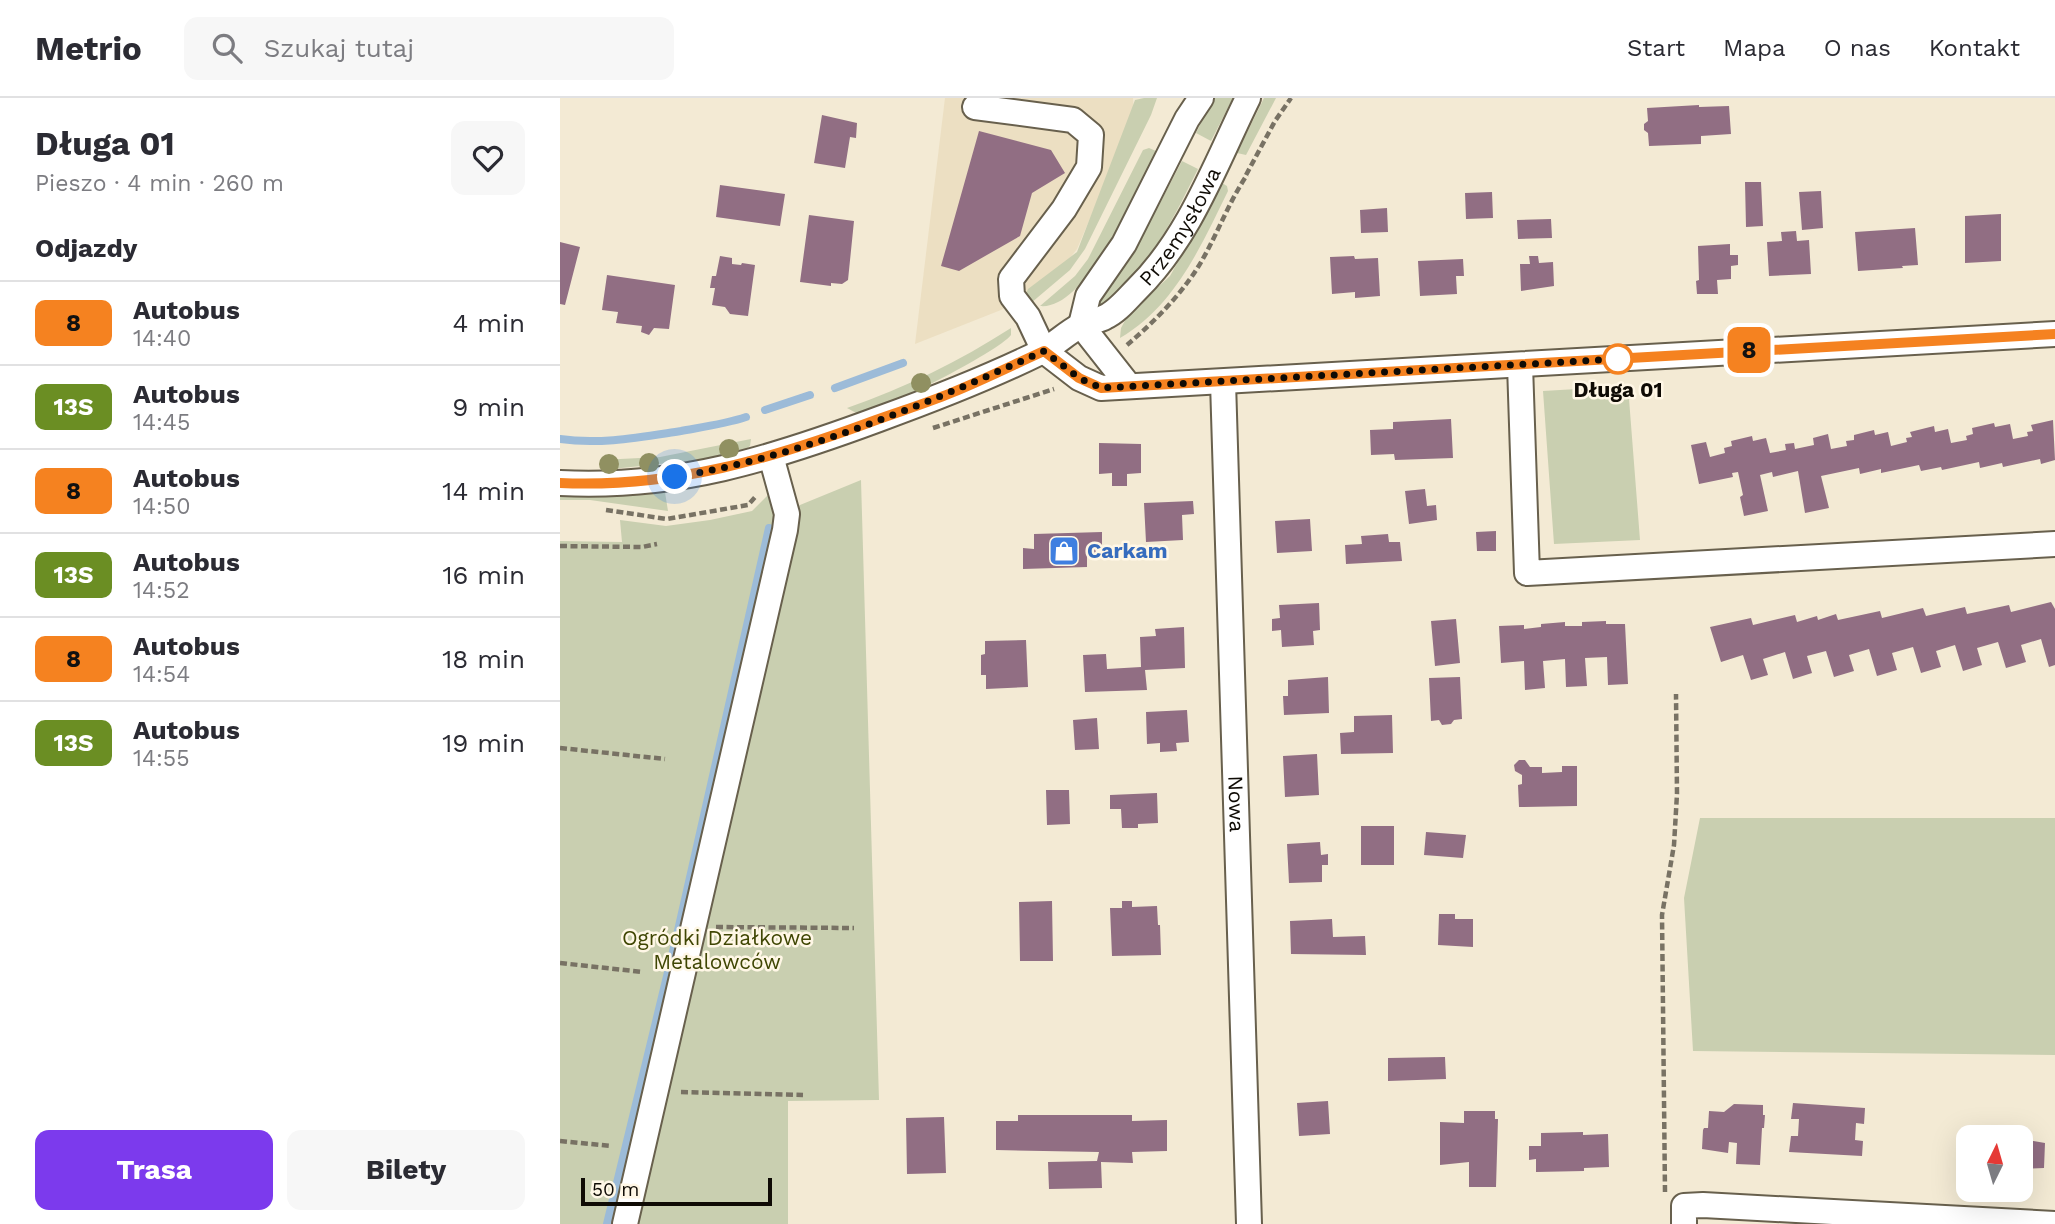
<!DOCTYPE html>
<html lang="pl">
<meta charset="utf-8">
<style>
body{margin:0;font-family:"Work Sans",sans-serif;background:#f7f7f7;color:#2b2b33;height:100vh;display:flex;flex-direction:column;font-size:26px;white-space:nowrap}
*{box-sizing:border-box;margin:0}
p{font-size:23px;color:#7c7c81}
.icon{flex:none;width:38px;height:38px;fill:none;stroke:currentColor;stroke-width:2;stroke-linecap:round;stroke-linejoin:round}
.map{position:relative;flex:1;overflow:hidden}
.panel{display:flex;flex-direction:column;background:#fff;width:560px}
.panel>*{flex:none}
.badge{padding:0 14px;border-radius:10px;font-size:24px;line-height:46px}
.needle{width:46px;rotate:5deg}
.controls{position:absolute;left:1396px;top:1027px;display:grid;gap:14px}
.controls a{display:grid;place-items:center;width:77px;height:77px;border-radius:14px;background:#fff;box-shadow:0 7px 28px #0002;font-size:35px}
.scale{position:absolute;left:21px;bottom:18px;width:191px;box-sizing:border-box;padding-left:7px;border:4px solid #0f0b05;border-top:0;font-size:19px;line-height:24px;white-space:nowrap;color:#0f0b05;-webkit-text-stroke:5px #fff7e6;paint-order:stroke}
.you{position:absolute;width:35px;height:35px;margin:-18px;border:5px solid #fff;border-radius:50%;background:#1a73e8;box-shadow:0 0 0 10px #1a73e833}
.map>.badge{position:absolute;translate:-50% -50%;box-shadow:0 0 0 4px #fff}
h2{padding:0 35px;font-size:26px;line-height:63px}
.round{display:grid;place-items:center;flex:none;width:74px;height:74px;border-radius:14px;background:#f7f7f7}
.overview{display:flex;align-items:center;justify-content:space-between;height:119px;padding:0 35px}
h1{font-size:33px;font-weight:700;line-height:52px}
.button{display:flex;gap:14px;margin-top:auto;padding:14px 35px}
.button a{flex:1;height:80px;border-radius:14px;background:#7c3aed;color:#fff;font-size:28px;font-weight:700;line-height:80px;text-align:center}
.button a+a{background:#f7f7f7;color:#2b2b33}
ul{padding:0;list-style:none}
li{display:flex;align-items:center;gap:21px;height:84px;padding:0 35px;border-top:2px solid #e1e1e2}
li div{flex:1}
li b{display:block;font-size:26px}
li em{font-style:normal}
li .badge{min-width:77px;font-weight:700;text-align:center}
header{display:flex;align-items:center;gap:42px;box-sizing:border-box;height:98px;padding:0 35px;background:#fff;border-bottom:2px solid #e1e1e2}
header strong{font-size:33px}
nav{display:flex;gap:38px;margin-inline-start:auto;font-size:24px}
.search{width:490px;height:63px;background:#f7f7f7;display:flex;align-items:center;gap:18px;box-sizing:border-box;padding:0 24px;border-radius:14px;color:#7c7c81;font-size:26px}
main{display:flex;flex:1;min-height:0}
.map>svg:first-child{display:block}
.built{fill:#ecdfc2}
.green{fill:#c9cfb0}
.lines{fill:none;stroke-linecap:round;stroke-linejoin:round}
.stream{stroke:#9cbbd8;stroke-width:8}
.building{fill:#916e83}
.minor-casing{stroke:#68604d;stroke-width:28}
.path{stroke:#787264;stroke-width:4.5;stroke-dasharray:7 3.5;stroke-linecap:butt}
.minor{stroke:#fff;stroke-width:24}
.tree{fill:#909061}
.line-casing{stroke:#fff;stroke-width:16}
.line{stroke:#f58220;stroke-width:10}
.walk{stroke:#0f0b05;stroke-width:7;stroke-dasharray:0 12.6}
.stop-dot{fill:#fff;stroke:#f58220;stroke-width:3.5}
.labels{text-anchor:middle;stroke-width:5;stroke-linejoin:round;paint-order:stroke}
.street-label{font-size:21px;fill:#0f0b05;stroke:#fff7e6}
.stop-label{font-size:21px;font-weight:bold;fill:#0f0b05;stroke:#fff7e6}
.shop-label{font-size:21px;font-weight:bold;fill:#366cbe;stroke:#fff7e6;text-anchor:start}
.park-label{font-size:21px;fill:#3f4603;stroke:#fff7e6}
</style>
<header>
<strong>Metrio</strong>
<div class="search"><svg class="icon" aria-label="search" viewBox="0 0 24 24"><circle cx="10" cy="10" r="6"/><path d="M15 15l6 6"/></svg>Szukaj tutaj</div>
<nav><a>Start</a><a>Mapa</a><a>O nas</a><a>Kontakt</a></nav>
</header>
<main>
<section class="panel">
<div class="overview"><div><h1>Długa 01</h1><p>Pieszo · 4 min · 260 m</p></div><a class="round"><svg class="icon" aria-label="heart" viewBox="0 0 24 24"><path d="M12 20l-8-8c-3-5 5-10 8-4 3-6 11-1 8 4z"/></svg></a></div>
<h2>Odjazdy</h2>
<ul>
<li><span class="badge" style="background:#f58220;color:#111">8</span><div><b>Autobus</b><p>14:40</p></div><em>4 min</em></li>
<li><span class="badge" style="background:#6b8e23;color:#fff">13S</span><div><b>Autobus</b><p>14:45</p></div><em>9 min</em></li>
<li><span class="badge" style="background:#f58220;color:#111">8</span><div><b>Autobus</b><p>14:50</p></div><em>14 min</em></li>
<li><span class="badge" style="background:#6b8e23;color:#fff">13S</span><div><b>Autobus</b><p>14:52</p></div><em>16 min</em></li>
<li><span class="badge" style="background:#f58220;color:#111">8</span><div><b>Autobus</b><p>14:54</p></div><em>18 min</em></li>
<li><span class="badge" style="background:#6b8e23;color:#fff">13S</span><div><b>Autobus</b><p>14:55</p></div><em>19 min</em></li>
</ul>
<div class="button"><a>Trasa</a><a>Bilety</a></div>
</section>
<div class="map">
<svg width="1495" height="1126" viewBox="0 0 1495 1126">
<rect width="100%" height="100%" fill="#f3ead4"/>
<path class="built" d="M385,0H573L574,17L517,151L496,178L441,212L355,246Z"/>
<path class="green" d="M584,0H597L591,17L525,151L510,172L471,205L465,198L468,191L517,154L575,2Z
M653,0H673L651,43L636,35Z
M704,0H716L686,57L677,55Z
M589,50L596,53C577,90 527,213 480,208L515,178L528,161L583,52Z
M622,63L638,71C621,105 604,141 579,171C568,185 554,198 541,210L537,208L572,158Z
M662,85L667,88L668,93C641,148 615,208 560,240L561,230L568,217L610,178Z
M451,230V237C438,254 316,317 297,315C294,314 289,311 287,310C346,289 398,264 451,230Z
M1068,288L1080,442L994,446L983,293Z
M191,341L190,348L186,351L138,362L52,371L45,370L40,362L100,359Z
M301,382L319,1002L228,1003V1126H0V443L62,444L60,422L106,428L150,422L192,413L211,394L234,414L240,407Z
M105,394L108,413L30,402H0V398H43Z
M1140,720H1495V957L1133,953L1124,800Z"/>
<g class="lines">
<path class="stream" d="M275,290L343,265
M205,312L250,297
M0,341C40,347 81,339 121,333C143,329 165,326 186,319
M47,1126L117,837L209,430"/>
</g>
<path class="building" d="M1139,7V9L1169,8L1171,36L1141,38V46L1089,48L1088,35L1084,32V26L1088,23L1087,10Z
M262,17L297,25L296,40L290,39L285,70L254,65Z
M419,33L491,52L505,75L472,95L460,138L399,173L381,168Z
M1185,84H1201L1203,128L1186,129Z
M160,87L225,96L220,128L156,119Z
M1261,93L1263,130L1242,132L1239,94Z
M932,94L933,120L906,121L905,95Z
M827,110L828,134L801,135L800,112Z
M1441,116V163L1405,165V118Z
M249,117L294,123L288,182L282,186L271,185V188L240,184Z
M991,121L992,140L958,141L957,122Z
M1355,130L1358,167L1342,168L1343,170L1298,173L1295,134Z
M1236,133L1237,143L1249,142L1251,176L1209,178L1207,144L1222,143L1221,134Z
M0,144L20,149L5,207L0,206Z
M1170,146V157H1178V167L1171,168V181L1157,182L1158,196H1137L1136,183L1139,182L1138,148Z
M160,158L172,160V166L181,167L182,165L195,167L188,218L170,216L165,209L152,207L155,190H150L152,178H156Z
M794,158L795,161L818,160L820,198L795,200V194L772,196L770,159Z
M969,158H978L979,165L993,164L994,188L961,193L960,166H970Z
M903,161L904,178H896L897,196L860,198L858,163Z
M47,177L115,187L109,231L94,230L89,237L81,234L82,228L56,225L58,214L42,212Z
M891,321L893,360L835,362L834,356L811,357L810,332L833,331V324Z
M1493,322L1495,362L1481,366L1480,361L1443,369L1442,365L1420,370L1419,364L1382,372L1381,369L1361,373L1359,367L1321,375V371L1300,376L1299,370L1261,378L1269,410L1245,415L1238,373L1213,379L1212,374L1200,377L1208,413L1184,418L1180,399L1183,397L1178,374L1172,375L1173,379L1139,386L1131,347L1146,344L1150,359L1165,355L1164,350L1172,348L1171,343L1192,338L1193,343L1206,340L1210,355L1226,352L1225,346L1234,345L1235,351L1254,347L1253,340L1268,336L1271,351L1287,348L1286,343L1294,342V337L1314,332L1315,337L1328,334L1331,348L1347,344L1346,340L1352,339L1350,334L1374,328L1375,334L1388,331L1391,345L1407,342L1406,338L1413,336L1412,330L1434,325L1435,329L1450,326L1453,341L1468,338L1467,334L1473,333L1471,327Z
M539,345L581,346V375L567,376V388H552V375L539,376Z
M865,391L867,408L876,407L877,422L849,426L845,393Z
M633,403L634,416L622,417L623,442L586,444L584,405Z
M750,421L752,453L717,455L715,423Z
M936,433V453H917L916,434Z
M542,434V457H527V469L463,471V450L474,451V436Z
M828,436L829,444H840L842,463L786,466L785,447L802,446L801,438Z
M1491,504L1495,511V567L1489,569L1481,541L1461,547L1466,564L1446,570L1438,544L1417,550L1422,567L1403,573L1395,547L1376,553L1381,569L1361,575L1353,549L1332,555L1337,572L1317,578L1309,551L1289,557L1294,573L1274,579L1266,553L1247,558L1252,575L1233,581L1225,554L1203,561L1208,577L1191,582L1183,557L1161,564L1150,529L1191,520L1193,527L1235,517L1237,524L1257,518L1258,522L1276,516L1278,522L1320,513L1322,520L1363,510L1366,518L1405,509L1407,516L1449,507L1451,514Z
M759,505L760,532L753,533L754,547L722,549L721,532L712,533V521L720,520L719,507Z
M896,521L900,565L875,568L871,523Z
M1046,523V526H1065L1068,586L1048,587L1047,559L1025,560L1027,588L1006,589L1005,561L983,563L985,590L965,592L964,563L941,565L939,528L964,527V531L981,529V526L1005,524V528H1022V524Z
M624,529L625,570L585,572L587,592L525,594L523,557L546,556L547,571L581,569L580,539L596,538L595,531Z
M466,542L468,589L426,591V577H421V557L425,556V543Z
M768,579L769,615L724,617L723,598H728V582Z
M900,579L902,621L894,622L891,626L882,627L879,622L871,623L869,580Z
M627,612L629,644L616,645L617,653L600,654V645L587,646L586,614Z
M832,617L833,655L781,656L780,635L794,634V618Z
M537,620L539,651L515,652L513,622Z
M757,656L759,697L725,699L723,658Z
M959,662H965L970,669H982V675L1002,674V668H1017V708L959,709L958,687L962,686V677L955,673L954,667Z
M486,692H509L510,726L487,727Z
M597,695L598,725L578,726V730H562L561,711H550V697Z
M801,728H834V767H801Z
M866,734L906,737L903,760L864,757Z
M760,744L761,757L768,756V767H762V784L729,785L727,746Z
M492,803L493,863H460L459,804Z
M562,803H572V809L597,808L598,827H600L601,857L552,858L550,810H562Z
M879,816H895V821H913V849L878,847Z
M772,821L773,839L805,838L806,857L731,856L730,823Z
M885,959L886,981L828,983V960Z
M768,1003L770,1036L739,1038L737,1005Z
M1233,1005L1305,1010L1304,1026L1296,1025L1295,1042L1303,1043L1302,1058L1229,1054L1231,1038H1238L1239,1021H1231Z
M1174,1006L1203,1007V1017H1205L1204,1030H1202L1200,1067L1176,1066L1177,1045L1169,1044L1168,1055L1142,1051L1143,1032L1144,1030H1148L1149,1013L1164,1014Z
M904,1013H935V1021H938L936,1089H909V1064L880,1067V1024L904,1025Z
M458,1017H572V1023L607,1022V1053L572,1054L573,1065L541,1064L542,1090L489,1091L488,1064L537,1063L539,1054L436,1052V1023H458Z
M384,1019L386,1075L347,1076L346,1020Z
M1023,1034V1037L1048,1036L1049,1069L1024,1070V1073L976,1074V1061L969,1062V1048H981V1035Z
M1461,1041L1485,1045L1484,1070L1461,1071Z"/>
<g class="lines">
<g class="minor-casing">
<g id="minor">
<path d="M415,9L513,22L531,37L529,69L504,111L451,181L452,198L468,219L484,253L519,280L541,290L1495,236"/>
<path d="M521,227L528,198L564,146L627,21L641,0"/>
<path d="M521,227L569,288"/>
<path d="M960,267L967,475L1495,446"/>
<path id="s1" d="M663,284L689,1126"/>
<path id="s2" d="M0,385C117,391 211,361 319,321C374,301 428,280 481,254C495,247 506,235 520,228C528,224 538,223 545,219C557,214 568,200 577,191C629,140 656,65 688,0"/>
<path d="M65,1126L225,432L227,416L211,358"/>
<path d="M1124,1126V1108L1143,1107L1495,1126"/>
</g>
</g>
<path class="path" d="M686,77L715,23L731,0
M567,247C588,229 610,208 627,185C652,153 664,111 687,77
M373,330L494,291
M46,412L107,421L188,407L196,398
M0,448L82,449L97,446
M0,650L105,661
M156,829L294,830
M0,865L83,874
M121,994L243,997
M0,1043L52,1048
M1105,1094L1102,817L1114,747L1117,696L1116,596"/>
<use href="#minor" class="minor"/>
</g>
<g class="tree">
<circle cx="361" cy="285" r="10"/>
<circle cx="169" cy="351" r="10"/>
<circle cx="89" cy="365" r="10"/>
<circle cx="49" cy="366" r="10"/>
</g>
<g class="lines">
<g class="line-casing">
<path id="line" d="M0,385C114,390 211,361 316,322C341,313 367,305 391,295C423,282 453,267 484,253L519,280L541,290L1495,236"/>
</g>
<use href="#line" class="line"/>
<path class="walk" d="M115,379C244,358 366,306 484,253L519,280L541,290L1058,261"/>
</g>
<defs>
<g id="shop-square" transform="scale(1.575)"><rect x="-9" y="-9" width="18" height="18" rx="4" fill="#3f7fe0" stroke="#fff7e6"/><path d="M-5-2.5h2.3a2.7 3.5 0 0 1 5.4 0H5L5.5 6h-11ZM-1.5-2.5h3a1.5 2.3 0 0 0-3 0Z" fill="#fff"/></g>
</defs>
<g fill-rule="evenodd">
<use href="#shop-square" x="504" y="453"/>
</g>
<circle class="stop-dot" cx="1058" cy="261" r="14"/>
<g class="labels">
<g class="street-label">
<text dy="7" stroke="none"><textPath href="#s2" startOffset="696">Przemysłowa</textPath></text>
<text dy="7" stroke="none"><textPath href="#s1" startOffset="422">Nowa</textPath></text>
</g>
<g class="stop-label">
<text x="1058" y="299">Długa 01</text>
</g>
<g class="shop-label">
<text x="527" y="460">Carkam</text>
</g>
<g class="park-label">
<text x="157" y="847">Ogródki Działkowe<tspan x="157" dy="24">Metalowców</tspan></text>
</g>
</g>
</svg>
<div class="controls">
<a><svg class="needle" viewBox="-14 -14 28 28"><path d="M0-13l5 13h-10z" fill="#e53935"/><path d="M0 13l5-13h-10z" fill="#7c7c81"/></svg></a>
</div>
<div class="scale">50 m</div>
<div class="you" style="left:115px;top:379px"></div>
<b class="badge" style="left:1189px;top:252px;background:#f58220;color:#111">8</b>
</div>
</main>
